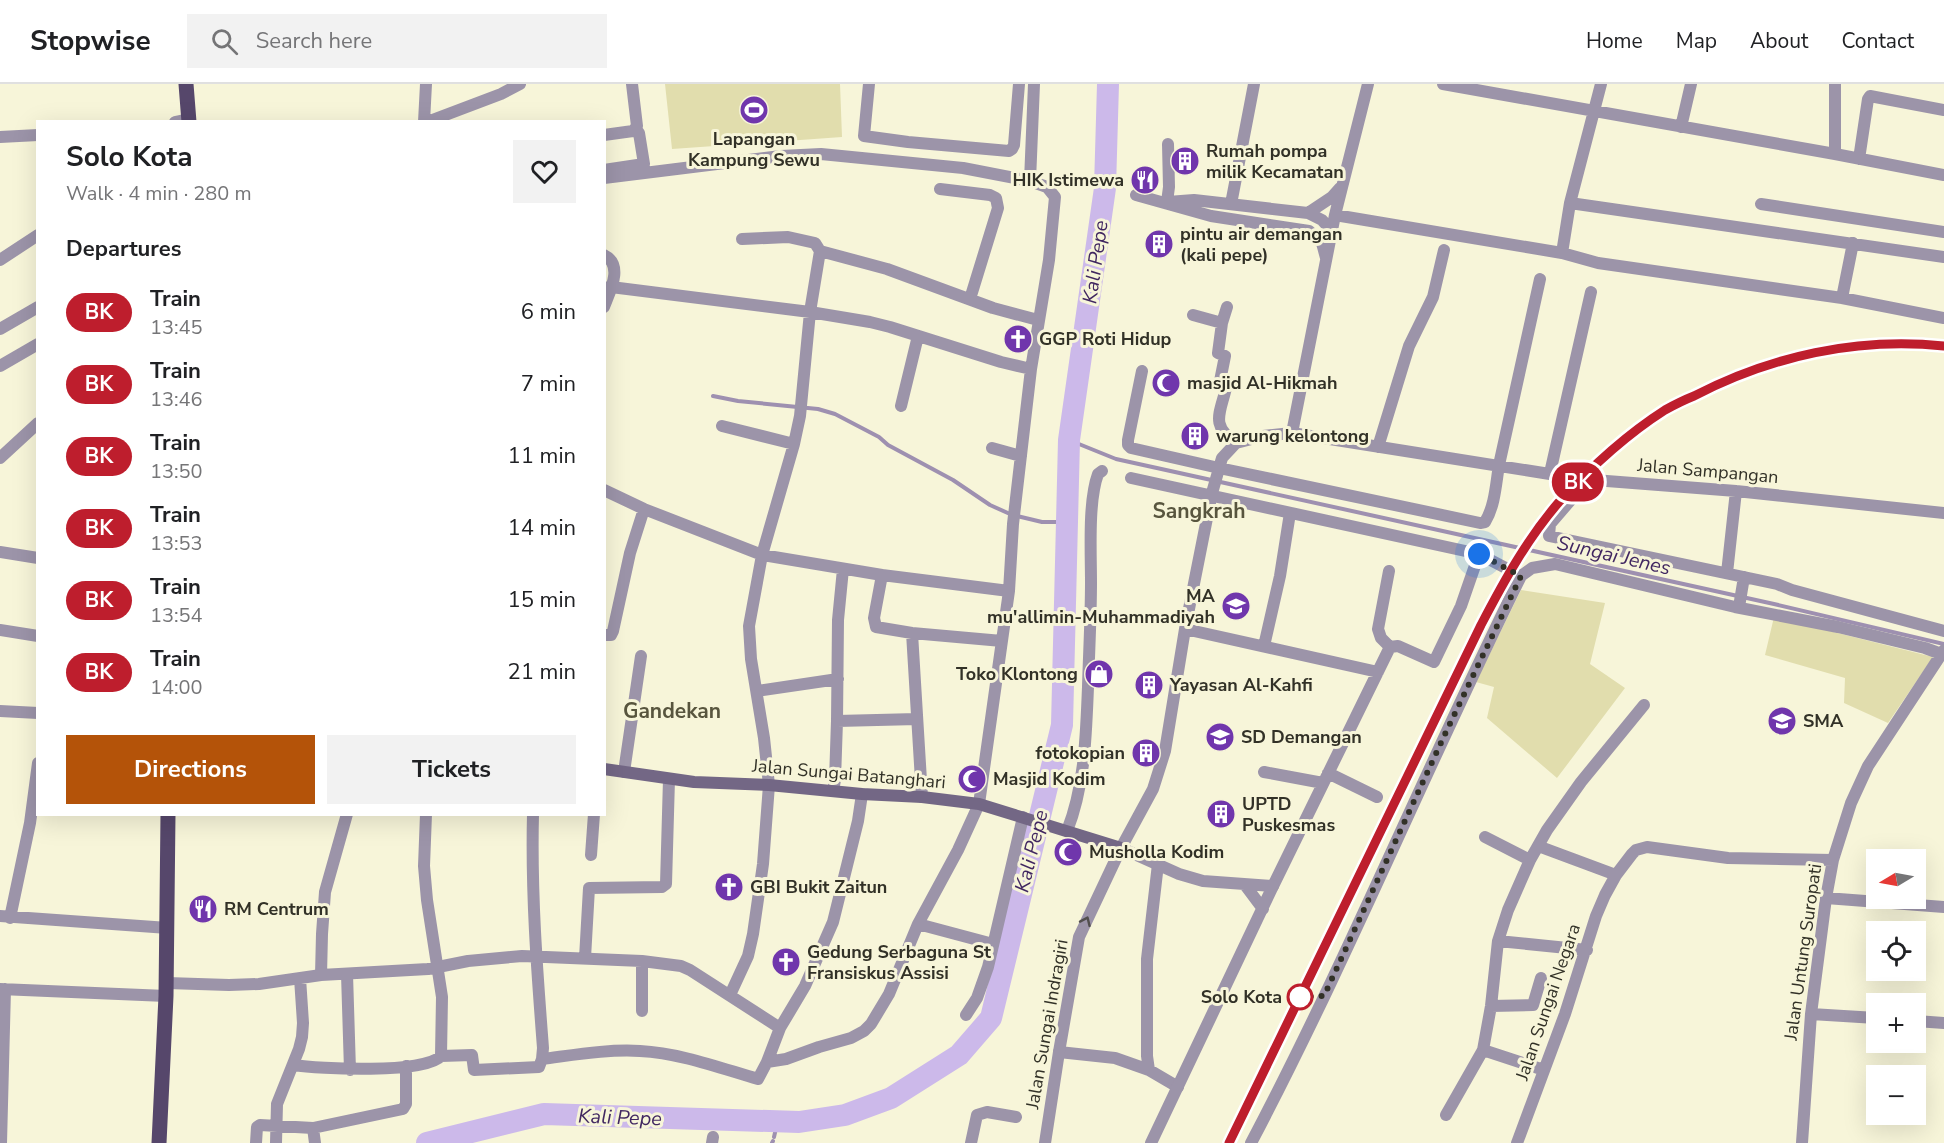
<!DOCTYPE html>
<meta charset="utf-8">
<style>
body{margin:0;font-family:"Nunito Sans",sans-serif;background:#f2f2f2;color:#202124;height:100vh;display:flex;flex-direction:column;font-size:22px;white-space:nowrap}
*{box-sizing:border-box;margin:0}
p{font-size:20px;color:#757577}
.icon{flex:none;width:33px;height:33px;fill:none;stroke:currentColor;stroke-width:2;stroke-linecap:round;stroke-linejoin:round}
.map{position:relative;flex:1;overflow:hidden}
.side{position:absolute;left:36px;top:36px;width:570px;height:696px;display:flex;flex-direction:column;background:#fff;border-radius:0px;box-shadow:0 6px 24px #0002}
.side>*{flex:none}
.badge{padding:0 12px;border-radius:20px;font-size:21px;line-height:39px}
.needle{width:39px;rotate:260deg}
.tools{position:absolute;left:1866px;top:765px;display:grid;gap:12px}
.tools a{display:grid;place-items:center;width:60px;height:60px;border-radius:0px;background:#fff;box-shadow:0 6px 24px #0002;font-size:30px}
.you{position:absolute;width:30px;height:30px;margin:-15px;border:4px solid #fff;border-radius:50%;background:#1a73e8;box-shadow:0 0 0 9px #1a73e833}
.map>.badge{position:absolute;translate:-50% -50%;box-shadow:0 0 0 3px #fff}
h2{padding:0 30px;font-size:22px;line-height:54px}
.round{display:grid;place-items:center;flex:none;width:63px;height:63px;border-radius:0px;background:#f2f2f2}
.summary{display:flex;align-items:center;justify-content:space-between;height:102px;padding:0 30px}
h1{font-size:28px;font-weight:700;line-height:45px}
.button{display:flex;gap:12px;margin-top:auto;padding:12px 30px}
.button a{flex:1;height:69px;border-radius:0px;background:#b45309;color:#fff;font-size:24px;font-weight:700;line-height:69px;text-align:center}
.button a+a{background:#f2f2f2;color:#202124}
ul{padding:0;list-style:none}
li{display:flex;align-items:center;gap:18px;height:72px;padding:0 30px}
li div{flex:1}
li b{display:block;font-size:22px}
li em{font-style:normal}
li .badge{min-width:66px;font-weight:700;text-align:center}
header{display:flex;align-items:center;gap:36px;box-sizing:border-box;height:84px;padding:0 30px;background:#fff;border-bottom:2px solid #e0e0e0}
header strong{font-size:28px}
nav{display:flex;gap:33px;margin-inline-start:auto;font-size:21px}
.search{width:420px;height:54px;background:#f2f2f2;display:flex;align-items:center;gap:15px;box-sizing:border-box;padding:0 21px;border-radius:0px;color:#757577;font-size:22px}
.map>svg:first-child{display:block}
.green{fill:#e1ddad}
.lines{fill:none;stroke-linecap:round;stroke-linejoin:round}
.stream{stroke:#9e90b0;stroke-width:4}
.river{stroke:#ccb9ea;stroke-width:22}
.minor{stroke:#9c94a9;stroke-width:12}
.tertiary{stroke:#9c94a9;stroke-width:12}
.secondary{stroke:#736785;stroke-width:12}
.primary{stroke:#56476b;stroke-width:15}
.rail-casing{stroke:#989784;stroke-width:6}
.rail{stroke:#f7f5d9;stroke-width:4;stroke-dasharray:11;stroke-linecap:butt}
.oneway{stroke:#524f4e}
.line-casing{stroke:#fff;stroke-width:14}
.line{stroke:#be1e2d;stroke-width:9}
.walk{stroke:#323127;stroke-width:6;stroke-dasharray:0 10.8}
.stop-dot{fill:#fff;stroke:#be1e2d;stroke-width:3}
.labels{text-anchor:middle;stroke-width:6;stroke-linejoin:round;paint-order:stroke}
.poi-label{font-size:18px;font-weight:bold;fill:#323127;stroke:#f7f5d9;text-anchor:start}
.street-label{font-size:18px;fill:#323127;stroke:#f7f5d9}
.stop-label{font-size:18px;font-weight:bold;fill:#323127;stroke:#f7f5d9;text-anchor:end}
.water-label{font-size:20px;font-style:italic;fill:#412761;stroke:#f7f5d9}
.quarter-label{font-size:21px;font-weight:bold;fill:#58553e;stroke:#f7f5d9}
</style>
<header>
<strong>Stopwise</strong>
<div class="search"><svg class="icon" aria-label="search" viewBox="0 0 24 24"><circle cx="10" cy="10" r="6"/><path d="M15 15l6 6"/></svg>Search here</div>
<nav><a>Home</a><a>Map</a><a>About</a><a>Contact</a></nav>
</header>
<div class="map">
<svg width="1944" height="1059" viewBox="0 0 1944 1059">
<rect width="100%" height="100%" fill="#f7f5d9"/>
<path class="green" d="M665,0H840L842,53L672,65Z
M1521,506L1605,519L1590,580L1625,604L1557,694L1487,634L1494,603L1476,598Z
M1774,533L1933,573L1888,639L1844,619L1845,594L1765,571Z"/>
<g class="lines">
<path class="stream" d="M713,312L738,317L818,325L835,330L879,353L888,361L953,396L990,421L1010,430
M1069,356L1116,375L1774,520L1944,560
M1017,432L1042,438H1067
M774,1053L777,1040L799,1038
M772,1059L773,1057"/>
<path class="river" d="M427,1059L544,1030L799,1038L845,1031L891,1014L959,971L991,934L1062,641L1069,356L1105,104L1108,0"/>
<path class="minor" d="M869,0L864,52L908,58L1009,67L1012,65L1014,61L1019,0
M1443,0L1835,70L1944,91
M175,38L189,35
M424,38L426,0
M427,38L501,10L520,0
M1681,43L1691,0
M604,51L633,47L637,42L632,0
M0,53L38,51
M1835,70V0
M1859,75L1868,15L1870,12L1944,26
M604,86L644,80L639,49L636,45
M1030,97L1034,0
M940,105L990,111L996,114L998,124L970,215
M1136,111L1211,132L1309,147L1322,159L1326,174
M1167,118L1169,103L1168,60
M1168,118L1194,116L1308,129L1322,136L1332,147
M1570,119L1944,173
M1231,120L1254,0
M1761,120L1944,148
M1308,129L1332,113L1340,104
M1335,131L1562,169L1598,179L1842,214L1944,234
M820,167L887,185L993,224L1038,236
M1562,169L1570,119L1601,0
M604,171C624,181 610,207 604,223
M0,176L38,151
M604,204L611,203L810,228L870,238L890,243L1001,278L1031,285
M1842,214L1853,159
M1227,223L1222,239L1218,269L1225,272L1219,302L1226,304C1220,330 1210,341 1236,359
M1193,231L1222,239
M0,245L38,223
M0,282L38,260
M1142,287L1128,356V361L1131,364L1219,384L1480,439L1485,438C1495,422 1496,399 1499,381L1540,195
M901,322L918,252
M722,342C746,348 770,354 794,360
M1292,349L1335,131L1368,0
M1378,363L1409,262L1433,213L1444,166
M992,364L1021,372
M0,374L38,339
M1550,389L1591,208
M1131,394L1479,470L1521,492C1428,679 1349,873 1251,1059
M1588,396L1550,440L1549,452L1777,500L1792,506L1944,547
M604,406L644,425L762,471L882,491L1009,507
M0,468L38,474
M1389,487L1378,545L1381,554L1390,563
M1727,489L1736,407
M882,491L874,534L876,543L912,549L1002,557
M1521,492L1532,484L1555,480L1735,523L1838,543L1925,564L1944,571
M1739,523L1744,493
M1185,545L1378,588
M0,546L38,552
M912,549L922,713
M604,551H611L613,547L630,469L644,425
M1264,562L1280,492L1290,429
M1390,563L1398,562L1434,578L1461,522L1479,470
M757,607L838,595
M0,627L38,629
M837,637L917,635
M624,688L641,572
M1264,688L1323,699
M1328,689L1377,713
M833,707L835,696L837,637L838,536L843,485
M426,730L424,782L427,816L442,913L441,972
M1067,747C1085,702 1086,651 1088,603C1089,568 1091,533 1091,498C1091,469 1088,417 1098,390L1102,387
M1485,753L1530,776
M1538,762L1616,791
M1121,764L1153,705L1165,667L1185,545L1212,409L1222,374L1236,359L1263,352L1292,349L1581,395L1736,407L1944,429
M591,771L594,730
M1158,780L1147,875V972L1149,986L1178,1003
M1273,802L1390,563
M1826,814L1944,823
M0,832L168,844
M10,834L30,739L38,679
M918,840L993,860
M1498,857L1587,866
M585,874L589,804L662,803L666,800L669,695
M642,877V927
M347,890L350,986
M321,891L322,850L325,808L347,730
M167,899L229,901L259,900L321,891L428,885L468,877L522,872L642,877L681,882L690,886L780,944
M0,905L166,912
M730,911L748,872L753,850L763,780L769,701L764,654L751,575L749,542L762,471L794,360L800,332L810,228L820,167L815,159L788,153L742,155
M1491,922L1533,921L1541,894
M1811,930L1876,934
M966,931L977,914L988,883L1023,733
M1916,937L1944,939
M1059,968L1115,974L1149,986
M542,975C574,971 608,965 640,967C680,969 720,984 758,995L767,978L786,975L819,963L851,954L864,947L871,940L889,910L918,840L958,766L979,720L1009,507L1013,440L1031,285L1049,176L1055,113L1047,103L1030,97L963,84L821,70L781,72L604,94
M767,978L780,944L805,902L833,838L858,737L862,710
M293,981C319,985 425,990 441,972L472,971L474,986L539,983L542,975L543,964C537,886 531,809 533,730
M1544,986L1483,966L1491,922L1498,857L1508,826L1530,776L1547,746L1581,698L1644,621
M1446,1031L1483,966
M313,1044L315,1059
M1,1059L5,905
M256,1059L257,1043L260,1041L313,1044L403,1025L406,1020V982
M276,1059L277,1020L299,965L302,953L303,939L300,894
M712,1059L713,1053
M971,1059L977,1031L987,1028L1016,1033
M1517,1059L1565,930L1596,832L1605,811L1616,791L1632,770L1636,766L1647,763L1728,774L1833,776
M1802,1059L1811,930L1826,814L1833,776L1851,719L1868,682L1944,566"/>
<path class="tertiary" d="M1245,801L1263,825
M1045,1059L1059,968L1079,853L1121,764L1179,790L1203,797L1273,802L1151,1059"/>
<path class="secondary" d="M604,685L694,698L769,701L862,710L922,713L979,720L1121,764"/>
<path class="primary" d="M186,0L189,38
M159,1059L166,912L168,730"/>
<g class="rail-casing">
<path id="rail" d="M1229,1059L1481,541C1492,521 1501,500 1513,480C1526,460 1541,441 1556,422C1649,309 1799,247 1944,262"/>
</g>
<use href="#rail" class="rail"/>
</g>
<defs><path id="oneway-chevron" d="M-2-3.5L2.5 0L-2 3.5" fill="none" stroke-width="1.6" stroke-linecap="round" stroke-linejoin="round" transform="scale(1.5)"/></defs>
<use class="oneway" href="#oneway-chevron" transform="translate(1086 837) rotate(-66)"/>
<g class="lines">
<g class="line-casing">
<path id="line" d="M1229,1059L1481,541C1504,497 1527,455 1559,418C1590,384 1626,351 1665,326C1674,321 1684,316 1694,312C1771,272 1857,253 1944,262"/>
</g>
<use href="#line" class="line"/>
<path class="walk" d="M1300,913L1324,912L1446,648L1521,492L1479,470"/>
</g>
<defs>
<g id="stadium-disc" transform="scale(1.5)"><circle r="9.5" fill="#7036ac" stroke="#f7f5d9"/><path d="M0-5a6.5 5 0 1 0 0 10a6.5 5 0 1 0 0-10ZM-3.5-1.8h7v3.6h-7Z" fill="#fff"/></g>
<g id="building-disc" transform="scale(1.5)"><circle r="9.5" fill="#7036ac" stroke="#f7f5d9"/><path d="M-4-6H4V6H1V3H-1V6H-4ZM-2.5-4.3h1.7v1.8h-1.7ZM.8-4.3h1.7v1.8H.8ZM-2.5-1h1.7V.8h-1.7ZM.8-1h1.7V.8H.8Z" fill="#fff"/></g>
<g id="restaurant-disc" transform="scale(1.5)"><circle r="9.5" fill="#7036ac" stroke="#f7f5d9"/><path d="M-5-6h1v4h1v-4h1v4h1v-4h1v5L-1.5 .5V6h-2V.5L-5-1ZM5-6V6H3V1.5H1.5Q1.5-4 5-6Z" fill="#fff"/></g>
<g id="church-disc" transform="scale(1.5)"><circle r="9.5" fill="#7036ac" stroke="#f7f5d9"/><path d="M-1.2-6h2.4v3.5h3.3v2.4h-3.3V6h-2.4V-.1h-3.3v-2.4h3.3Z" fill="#fff"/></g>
<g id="mosque-disc" transform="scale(1.5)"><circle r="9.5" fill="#7036ac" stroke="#f7f5d9"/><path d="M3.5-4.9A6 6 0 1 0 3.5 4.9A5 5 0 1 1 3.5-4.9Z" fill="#fff"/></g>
<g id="school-disc" transform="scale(1.5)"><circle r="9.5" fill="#7036ac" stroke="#f7f5d9"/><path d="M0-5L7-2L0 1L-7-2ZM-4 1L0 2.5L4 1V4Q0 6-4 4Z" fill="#fff"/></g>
<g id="shop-disc" transform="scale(1.5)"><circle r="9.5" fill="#7036ac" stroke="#f7f5d9"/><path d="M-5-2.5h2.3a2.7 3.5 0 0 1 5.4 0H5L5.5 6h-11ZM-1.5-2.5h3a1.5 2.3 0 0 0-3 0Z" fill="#fff"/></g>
</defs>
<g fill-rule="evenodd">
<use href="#stadium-disc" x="754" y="26"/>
<use href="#building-disc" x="1185" y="77"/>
<use href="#restaurant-disc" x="1145" y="96"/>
<use href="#building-disc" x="1159" y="160"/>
<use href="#church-disc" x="1018" y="255"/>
<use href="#mosque-disc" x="1166" y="299"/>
<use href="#building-disc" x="1195" y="352"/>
<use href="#school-disc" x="1236" y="522"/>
<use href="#shop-disc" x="1099" y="590"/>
<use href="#building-disc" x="1149" y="601"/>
<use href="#school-disc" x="1782" y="637"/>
<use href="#school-disc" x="1220" y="653"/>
<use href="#building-disc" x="1146" y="669"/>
<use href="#mosque-disc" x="972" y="695"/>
<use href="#building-disc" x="1221" y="730"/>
<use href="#mosque-disc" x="1068" y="768"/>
<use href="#church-disc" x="729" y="803"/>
<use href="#restaurant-disc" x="203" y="825"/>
<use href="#church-disc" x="786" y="878"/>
</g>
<circle class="stop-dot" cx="1300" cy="913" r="12"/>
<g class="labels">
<g class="poi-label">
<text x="754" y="61" text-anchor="middle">Lapangan<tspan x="754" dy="21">Kampung Sewu</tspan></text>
<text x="1206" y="73">Rumah pompa<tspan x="1206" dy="21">milik Kecamatan</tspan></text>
<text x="1124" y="102" text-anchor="end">HIK Istimewa</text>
<text x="1180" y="156">pintu air demangan<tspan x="1180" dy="21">(kali pepe)</tspan></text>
<text x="1039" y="261">GGP Roti Hidup</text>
<text x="1187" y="305">masjid Al-Hikmah</text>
<text x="1216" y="358">warung kelontong</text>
<text x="1215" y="518" text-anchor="end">MA<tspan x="1215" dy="21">mu'allimin-Muhammadiyah</tspan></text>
<text x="1078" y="596" text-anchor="end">Toko Klontong</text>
<text x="1170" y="607">Yayasan Al-Kahfi</text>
<text x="1803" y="643">SMA</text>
<text x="1241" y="659">SD Demangan</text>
<text x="1125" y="675" text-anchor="end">fotokopian</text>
<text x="993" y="701">Masjid Kodim</text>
<text x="1242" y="726">UPTD<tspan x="1242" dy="21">Puskesmas</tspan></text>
<text x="1089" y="774">Musholla Kodim</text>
<text x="750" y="809">GBI Bukit Zaitun</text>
<text x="224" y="831">RM Centrum</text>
<text x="807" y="874">Gedung Serbaguna St<tspan x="807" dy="21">Fransiskus Assisi</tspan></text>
</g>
<g class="street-label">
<text transform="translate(1708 387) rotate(5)" y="6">Jalan Sampangan</text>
<text transform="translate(849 690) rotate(5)" y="6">Jalan Sungai Batanghari</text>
<text transform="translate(1803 868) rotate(-82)" y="6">Jalan Untung Suropati</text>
<text transform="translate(1548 918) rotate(-71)" y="6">Jalan Sungai Negara</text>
<text transform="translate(1047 940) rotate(-80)" y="6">Jalan Sungai Indragiri</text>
</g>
<g class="stop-label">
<text x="1282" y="919">Solo Kota</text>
</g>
<g class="water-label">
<text transform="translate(1095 178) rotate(-82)" y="7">Kali Pepe</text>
<text transform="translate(1614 471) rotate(13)" y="7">Sungai Jenes</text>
<text transform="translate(1031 767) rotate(-76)" y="7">Kali Pepe</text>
<text transform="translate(620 1033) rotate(2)" y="7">Kali Pepe</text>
</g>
<g class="quarter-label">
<text x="1199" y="434">Sangkrah</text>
<text x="672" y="634">Gandekan</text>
</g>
</g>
</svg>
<div class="tools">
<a><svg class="needle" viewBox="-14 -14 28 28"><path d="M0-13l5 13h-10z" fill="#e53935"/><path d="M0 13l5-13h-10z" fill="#757577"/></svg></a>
<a><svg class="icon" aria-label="locate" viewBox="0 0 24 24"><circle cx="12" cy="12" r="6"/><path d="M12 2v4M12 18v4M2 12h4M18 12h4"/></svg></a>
<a>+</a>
<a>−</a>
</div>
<div class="you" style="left:1479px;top:470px"></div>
<b class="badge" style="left:1578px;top:398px;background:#be1e2d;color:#fff">BK</b>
<section class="side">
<div class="summary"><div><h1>Solo Kota</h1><p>Walk · 4 min · 280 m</p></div><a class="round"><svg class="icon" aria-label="heart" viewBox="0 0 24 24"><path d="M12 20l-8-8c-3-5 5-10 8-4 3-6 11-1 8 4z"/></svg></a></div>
<h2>Departures</h2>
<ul>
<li><span class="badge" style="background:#be1e2d;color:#fff">BK</span><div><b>Train</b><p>13:45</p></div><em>6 min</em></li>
<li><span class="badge" style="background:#be1e2d;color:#fff">BK</span><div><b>Train</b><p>13:46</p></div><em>7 min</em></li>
<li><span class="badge" style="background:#be1e2d;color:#fff">BK</span><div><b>Train</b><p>13:50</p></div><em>11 min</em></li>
<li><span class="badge" style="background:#be1e2d;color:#fff">BK</span><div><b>Train</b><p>13:53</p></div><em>14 min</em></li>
<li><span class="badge" style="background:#be1e2d;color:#fff">BK</span><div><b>Train</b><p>13:54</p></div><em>15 min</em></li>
<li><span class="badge" style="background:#be1e2d;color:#fff">BK</span><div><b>Train</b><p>14:00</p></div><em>21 min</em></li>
</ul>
<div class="button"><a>Directions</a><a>Tickets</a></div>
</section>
</div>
